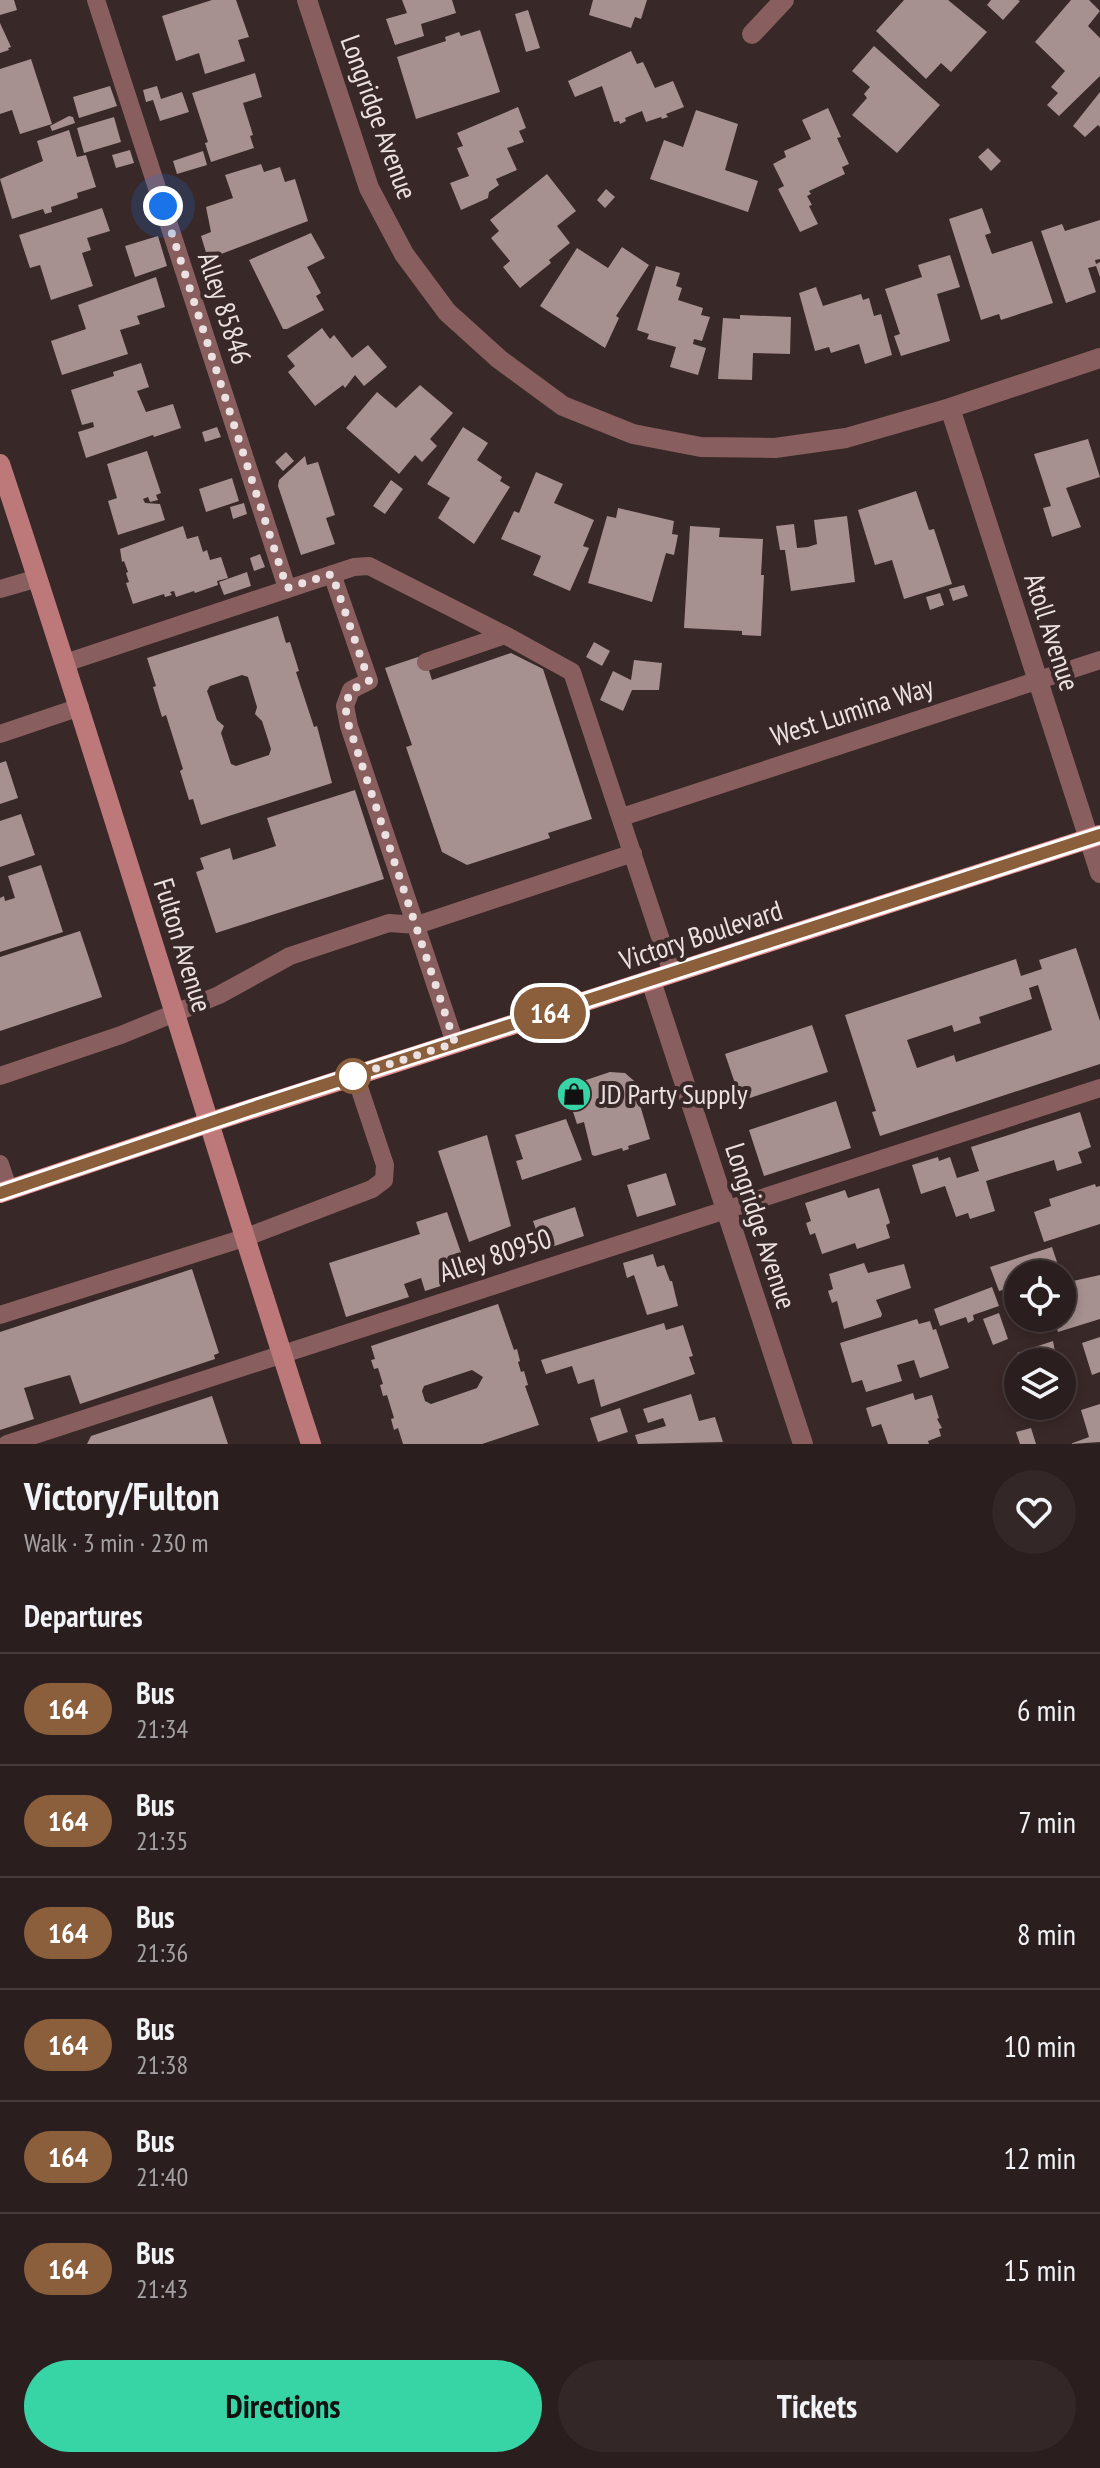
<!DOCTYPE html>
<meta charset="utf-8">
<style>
body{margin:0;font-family:"PT Sans Narrow",sans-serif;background:#332727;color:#f1f3f6;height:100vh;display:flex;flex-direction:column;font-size:30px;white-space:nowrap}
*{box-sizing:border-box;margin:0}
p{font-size:26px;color:#a6a2a4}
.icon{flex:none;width:44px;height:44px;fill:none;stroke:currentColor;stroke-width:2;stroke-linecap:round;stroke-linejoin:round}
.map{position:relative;height:1444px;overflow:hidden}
.panel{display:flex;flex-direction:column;background:#2b1e1e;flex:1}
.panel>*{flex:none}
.badge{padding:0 16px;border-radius:26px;font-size:28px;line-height:52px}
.tools{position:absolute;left:1004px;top:1260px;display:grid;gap:16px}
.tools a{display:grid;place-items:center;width:72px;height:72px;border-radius:50%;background:#2b1e1e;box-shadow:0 4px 12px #0003,0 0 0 2px #473c3c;font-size:40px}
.you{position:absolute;width:40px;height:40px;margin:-20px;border:6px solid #fff;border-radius:50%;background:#1a73e8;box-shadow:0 0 0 12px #1a73e833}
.map>.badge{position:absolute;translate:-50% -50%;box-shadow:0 0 0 4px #fff}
h2{padding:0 24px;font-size:30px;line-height:72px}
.round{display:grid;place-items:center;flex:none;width:84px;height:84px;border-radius:42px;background:#332727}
.summary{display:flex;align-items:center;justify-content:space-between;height:136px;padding:0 24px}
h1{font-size:38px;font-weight:800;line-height:60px}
.button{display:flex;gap:16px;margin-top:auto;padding:16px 24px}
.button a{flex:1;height:92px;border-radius:48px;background:#37d4a6;color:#111;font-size:32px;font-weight:800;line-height:92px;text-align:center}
.button a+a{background:#332727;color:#f1f3f6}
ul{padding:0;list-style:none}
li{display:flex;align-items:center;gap:24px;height:112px;padding:0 24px;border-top:2px solid #473c3c}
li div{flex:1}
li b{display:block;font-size:30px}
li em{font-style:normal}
li .badge{min-width:88px;font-weight:700;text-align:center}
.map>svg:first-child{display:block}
.building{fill:#a69090;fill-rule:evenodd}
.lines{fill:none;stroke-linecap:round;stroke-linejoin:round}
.lane{stroke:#895e5e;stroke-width:18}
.street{stroke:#895e5e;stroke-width:20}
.secondary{stroke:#bd7879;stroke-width:20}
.primary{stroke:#e58c8e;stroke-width:20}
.line-casing{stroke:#fff;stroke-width:18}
.line{stroke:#8b5e3c;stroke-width:12}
.walk{stroke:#ece1e1;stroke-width:8;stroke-dasharray:0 14.4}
.stop-dot{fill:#fff;stroke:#8b5e3c;stroke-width:4}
.labels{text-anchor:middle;stroke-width:8;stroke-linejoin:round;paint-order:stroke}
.street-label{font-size:28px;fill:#ece1e1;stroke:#392828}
.poi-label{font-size:28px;fill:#ece1e1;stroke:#392828;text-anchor:start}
</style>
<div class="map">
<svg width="1100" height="1444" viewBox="0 0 1100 1444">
<rect width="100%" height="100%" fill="#392828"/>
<path class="building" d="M0,0H14L17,10L0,15Z
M212,0H236L249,37L238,40L245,61L205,74L199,53L176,61L162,16Z
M402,0H452L456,13L421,24L424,36L395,45L386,19L407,13Z
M593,0H647L641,19L635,17L631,28L589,15Z
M904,0H948L987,32L951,72L941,63L926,79L876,31Z
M991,0H1018L1020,1L1003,20L987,5Z
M1071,0H1089L1100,11L1088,26L1100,38V76L1059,116L1047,105L1058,93L1051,87L1065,71L1035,42Z
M528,10L540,48L526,52L515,14Z
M0,23L11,47L8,48L9,50L0,53Z
M480,30L500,92L416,119L397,57L446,41L445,37L459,32L461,36Z
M874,46L940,105L897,153L852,115L867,98L864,94L870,87L852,71Z
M631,51L637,64L643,62L655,88L673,81L684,107L666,114L668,117L662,119L661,117L646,122L642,111L625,118L626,121L620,124L619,121L614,122L602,86L575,97L568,81Z
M31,59L52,124L20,134L12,110L0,114V69Z
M255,73L262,97L243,103L253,135L250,136L254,148L211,162L205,143L208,142L192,93Z
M110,86L117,106L79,118L73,97Z
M157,86L161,99L182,92L189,112L160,121L153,100L146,102L143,90Z
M1100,92V127L1098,125L1085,137L1073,126Z
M518,107L526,128L519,131L524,142L507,148L517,170L496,179L499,185L489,192L488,198L461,210L450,183L469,176L457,148L463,146L457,133Z
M828,108L841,137L837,138L849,164L842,167L845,174L809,191L811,194L807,196L812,205L809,206L818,224L800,232L778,189L784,186L773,164L786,157L784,151L811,139L802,120Z
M696,110L738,124L725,170L758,181L748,212L650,179L664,140L683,147Z
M69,116L73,117L75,123L52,131L50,126Z
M114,117L121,142L84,153L77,128Z
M69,130L77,157L86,155L96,187L77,193L78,198L51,207L52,212L45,214L43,209L12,219L0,179L43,161L37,141Z
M988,148L1001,161L991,171L978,157Z
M130,150L134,163L116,168L112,155Z
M203,151L207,165L177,174L173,161Z
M261,164L264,172L280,167L285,182L295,179L308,221L208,259L201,236L211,232L206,207L233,198L225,175Z
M547,174L576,211L557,226L570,243L549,260L551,263L520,288L503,267L510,261L491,238L499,231L490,220Z
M606,189L615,197L605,208L597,200Z
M102,208L110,231L87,238L91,250L82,253L93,286L51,300L40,265L30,268L19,235Z
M982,208L991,233L985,235L992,254L1032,241L1053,303L1001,320L999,314L981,320L949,219Z
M1100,220V259L1095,260L1096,264L1100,262V277L1096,266L1088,268L1096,292L1066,303L1041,231L1062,224L1065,231Z
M311,233L325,258L307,267L321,293L316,296L324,310L287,329H283L249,260Z
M158,236L167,266L135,277L125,246Z
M622,247L649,265L616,316L619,318L605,348L540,306L577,248L608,268Z
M950,255L960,287L937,294L950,341L901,356L894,336L900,334L885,289L922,277L918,265Z
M656,266L680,273L676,286L682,288L678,300L703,308L701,315L710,317L702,341L694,339L693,344L706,348L698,375L670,367L676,347L647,339L649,334L637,330Z
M156,277L165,307L137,316L140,324L120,330L128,354L62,375L51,341L86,329L78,305Z
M816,287L823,306L861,294L863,300L869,298L874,316L881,314L892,355L865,364L859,344L831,353L829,347L815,351L799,293Z
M740,315L791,317L790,354L753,353L752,380L718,379L723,318L740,319Z
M322,328L330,339L334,335L352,358L368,345L387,367L364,386L355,375L345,388L343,385L315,406L288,372L295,366L287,356Z
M141,363L149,387L137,391L146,412L173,404L181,428L154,437L153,435L86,458L78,432L94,427L93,422L82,425L71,390L114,376L113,372Z
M420,385L453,413L430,439L437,446L422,462L415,455L399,474L346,428L377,392L396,408Z
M217,427L221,437L205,442L202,432Z
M463,427L488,443L477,460L502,477L500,481L510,487L474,544L438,518L450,498L427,484Z
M1088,439L1100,477L1066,488L1081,527L1052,537L1043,508L1051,506L1034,454Z
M147,451L161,493L156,495L158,500L150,502L148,497L143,499L145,503L160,504L165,520L118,535L108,501L117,498L107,464Z
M286,452L294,461L283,471L275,462Z
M305,456L307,465L318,462L335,515L326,518L335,544L301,555L278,486L279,480Z
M536,472L563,484L554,503L594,520L583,546L589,548L570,591L533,575L541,556L501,539L514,511L519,513Z
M232,478L239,501L206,512L199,489Z
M391,480L403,489L385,514L373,506Z
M916,491L929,530L934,529L952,584L904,599L892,560L875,565L858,510Z
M244,503L247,514L233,519L230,507Z
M618,508L674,521L672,534L678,535L674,555L666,553L652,602L588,583L607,516L616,518Z
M847,516L855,582L791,591L785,550H780L776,526L794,524L797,548L808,547L817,544L814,520Z
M183,526L187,539L198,536L203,552L207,550L210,560L221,557L228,578L217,581L218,585L195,593L194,591L176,597L174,591L170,592L172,595L165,597L164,594L133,604L126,583L129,582L126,573L128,572L124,561L122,562L120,549Z
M690,526L720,528L719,537L763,539L761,575H764L761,636L742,635V631L684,628Z
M260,554L265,567L254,571L250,558Z
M247,572L251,586L224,595L219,582Z
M964,585L968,596L953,601L949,589Z
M940,593L944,605L930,610L926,597Z
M278,616L286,643L290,642L299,671L296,672L314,727L317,726L332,783L201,825L193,799L189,800L180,771L183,769L166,715L162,717L153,687L156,686L147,658ZM242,675L248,677L257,707L255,714L262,721L271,749L269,755L236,766L231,764L221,733L224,726L217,720L207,691L210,686Z
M594,642L610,651L602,666L586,657Z
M511,653L543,669L592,819L548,833L550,838L467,865L442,852L406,747L412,745L385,668L424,655L432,680Z
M634,660L662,663L659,690H632L623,711L600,700L613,671L631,680Z
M6,761L18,798L0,804V763Z
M355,790L384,879L216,933L196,872L204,869L200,858L230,848L233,860L276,846L267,818Z
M21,814L35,855L0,867V821Z
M41,865L63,932L0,952V898L4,896L5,901L15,898L8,876Z
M80,931L102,997L0,1031V957Z
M1076,948L1100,1021V1064L880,1136L872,1112L876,1111L845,1015L1016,959L1021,976L1042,969L1039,960ZM1038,985L1052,1030L956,1062L954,1055L917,1068L907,1040L952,1025L954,1032L981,1023L979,1017L1032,999L1029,988Z
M812,1025L828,1072L741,1101L725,1054Z
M610,1072L625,1073L640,1086L647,1103L640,1105L650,1139L628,1146L629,1149L623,1151L622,1148L595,1156L592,1155L584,1122L577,1124L565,1087Z
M836,1101L851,1148L764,1176L749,1130Z
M1080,1112L1091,1147L1078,1152L1082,1163L1057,1171L1054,1160L986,1181L995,1211L970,1219L968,1213L956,1217L945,1186L921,1194L912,1165L938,1157L939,1161L950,1157L957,1178L979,1171L971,1147Z
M566,1119L582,1160L522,1180L516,1161L523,1159L515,1135Z
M487,1135L511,1226L469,1242L438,1151Z
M666,1173L676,1205L637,1217L627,1185Z
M1095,1184L1096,1187L1100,1186V1224L1044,1242L1034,1212L1051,1206L1049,1199Z
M879,1188L890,1223L886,1225L890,1238L857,1249L855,1243L822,1254L815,1233L810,1235L806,1223L811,1221L805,1203L845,1190L848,1198Z
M575,1207L584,1236L543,1250L533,1221Z
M447,1212L469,1276L460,1280L456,1267L443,1271L447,1284L425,1291L421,1278L404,1284L409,1297L346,1317L329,1263L420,1234L416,1222Z
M1052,1247L1061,1274H1018V1296L1011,1298L1007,1289L999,1291L990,1267Z
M653,1254L657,1267L664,1265L670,1281H672L678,1306L647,1315L634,1275L627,1278L623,1263Z
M864,1263L868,1273L904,1264L911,1288L876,1300L882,1314L881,1317L844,1329L837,1301L832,1303L828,1291L833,1289L829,1274Z
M192,1269L219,1353L214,1355L215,1359L80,1404L70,1375L24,1388L34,1419L0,1430V1332Z
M1100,1275V1319L1058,1332L1054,1318H1062V1289L1075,1285L1073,1281Z
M992,1287L999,1306L973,1315L974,1320L968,1323L966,1317L940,1326L934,1309Z
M498,1304L514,1350L517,1349L520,1361L518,1362L521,1372L524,1371L528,1385L525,1386L539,1425L482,1444H403L398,1428L394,1430L391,1419L394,1418L387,1395L383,1396L380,1385L383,1384L378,1368L374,1369L371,1360L375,1359L371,1346ZM472,1370L483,1377L477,1388L431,1404L425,1401L422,1391L424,1386Z
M999,1313L1008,1339L993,1345L983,1319Z
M917,1319L919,1324L930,1321L933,1330L936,1329L949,1368L920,1378L914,1360L897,1365L902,1381L866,1392L862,1380L852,1383L840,1343Z
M664,1323L666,1330L683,1325L693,1356L689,1357L695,1374L601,1407L594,1379L578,1384L572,1366L546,1374L541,1360Z
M1100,1337V1372L1092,1375L1082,1343Z
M1053,1341L1057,1362H1020L1017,1353Z
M913,1393L915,1400L932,1395L939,1418L937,1419L942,1428L939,1429L941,1436L928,1441L929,1444H888L881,1424L872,1427L866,1408Z
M691,1394L699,1421L715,1417L723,1442L638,1444L635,1435L666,1426L663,1418L648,1423L643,1409Z
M212,1396L228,1444H87L91,1436Z
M1100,1404V1442L1070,1444L1089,1437L1081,1410Z
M620,1408L628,1432L598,1442L590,1418Z
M1031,1428L1036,1444H1020L1016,1432Z"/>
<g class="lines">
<path class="lane" d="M96,0L287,588
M332,574L369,681L351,690L345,706L349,726L455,1043
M0,589L38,578
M426,662L505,635
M65,663L354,567L369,566L505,635L572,672L672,973
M0,734L80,707
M622,817L1100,660
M0,1076L121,1035L219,995L290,956L389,923L417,925L633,853
M0,1164L9,1191
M0,1315L244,1238L372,1189L384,1180L385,1165L355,1075
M7,1444L1100,1088"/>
<path class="street" d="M307,0L369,188L404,254L447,312L499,359L563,406L633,434L701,447L775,448L846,438L950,408L1100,358
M752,34L784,0
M950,408L1100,873
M651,981L803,1444"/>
<path class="secondary" d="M0,464C108,789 205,1118 311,1444"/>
<path class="primary" d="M0,1193L208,1123L1100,835"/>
</g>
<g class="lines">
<g class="line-casing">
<path id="line" d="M0,1193L259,1106L1100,835"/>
</g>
<use href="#line" class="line"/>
<path class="walk" d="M163,206L287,588L332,574L369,681L351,690L345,706L349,726L455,1043L353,1076"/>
</g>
<defs>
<g id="shop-disc" transform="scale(1.8)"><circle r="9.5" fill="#37d4a6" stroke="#392828"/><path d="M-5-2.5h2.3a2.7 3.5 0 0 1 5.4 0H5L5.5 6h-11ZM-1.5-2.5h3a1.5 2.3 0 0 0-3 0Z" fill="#111"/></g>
</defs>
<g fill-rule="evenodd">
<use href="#shop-disc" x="574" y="1094"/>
</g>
<circle class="stop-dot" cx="353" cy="1076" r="16"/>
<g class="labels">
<g class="street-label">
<text transform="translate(379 117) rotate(70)" y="10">Longridge Avenue</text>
<text transform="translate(225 308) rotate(72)" y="10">Alley 85846</text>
<text transform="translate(1052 632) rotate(72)" y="10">Atoll Avenue</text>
<text transform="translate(852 711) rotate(-18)" y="10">West Lumina Way</text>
<text transform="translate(701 935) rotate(-18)" y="10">Victory Boulevard</text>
<text transform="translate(183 945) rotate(73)" y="10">Fulton Avenue</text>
<text transform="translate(761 1226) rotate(72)" y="10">Longridge Avenue</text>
<text transform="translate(495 1255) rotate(-18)" y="10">Alley 80950</text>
</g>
<g class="poi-label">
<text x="600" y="1104">JD Party Supply</text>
</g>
</g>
</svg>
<div class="tools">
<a><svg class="icon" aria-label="locate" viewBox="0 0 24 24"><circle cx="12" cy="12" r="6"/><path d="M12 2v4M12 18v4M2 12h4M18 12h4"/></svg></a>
<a><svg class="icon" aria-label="layers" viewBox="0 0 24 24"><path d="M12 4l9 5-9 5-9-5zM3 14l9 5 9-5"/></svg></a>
</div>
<div class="you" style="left:163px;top:206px"></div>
<b class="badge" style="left:550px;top:1013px;background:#8b5e3c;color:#fff">164</b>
</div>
<section class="panel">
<div class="summary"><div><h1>Victory/Fulton</h1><p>Walk · 3 min · 230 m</p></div><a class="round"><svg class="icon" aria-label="heart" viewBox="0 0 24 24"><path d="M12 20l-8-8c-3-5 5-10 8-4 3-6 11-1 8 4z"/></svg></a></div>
<h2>Departures</h2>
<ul>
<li><span class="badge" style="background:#8b5e3c;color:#fff">164</span><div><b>Bus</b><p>21:34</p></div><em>6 min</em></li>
<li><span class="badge" style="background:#8b5e3c;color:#fff">164</span><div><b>Bus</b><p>21:35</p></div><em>7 min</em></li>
<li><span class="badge" style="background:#8b5e3c;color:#fff">164</span><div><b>Bus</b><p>21:36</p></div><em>8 min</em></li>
<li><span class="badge" style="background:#8b5e3c;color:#fff">164</span><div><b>Bus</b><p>21:38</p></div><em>10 min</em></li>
<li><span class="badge" style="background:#8b5e3c;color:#fff">164</span><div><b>Bus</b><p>21:40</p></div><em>12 min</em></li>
<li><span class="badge" style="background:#8b5e3c;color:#fff">164</span><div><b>Bus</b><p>21:43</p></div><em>15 min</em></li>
</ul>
<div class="button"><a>Directions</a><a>Tickets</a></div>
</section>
